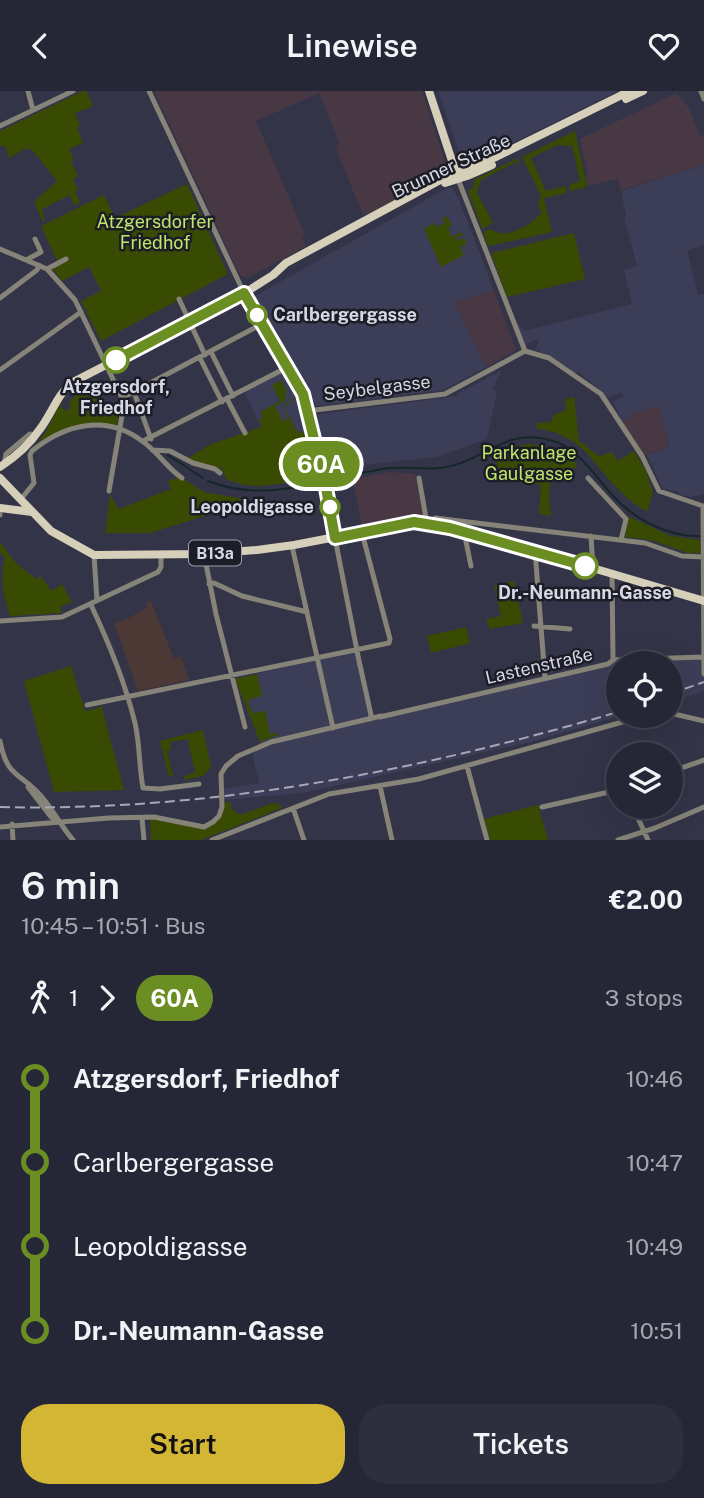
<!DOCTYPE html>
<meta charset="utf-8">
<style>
body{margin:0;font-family:"Public Sans",sans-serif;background:#2e2f3e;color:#f1f3f6;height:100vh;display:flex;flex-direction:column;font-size:26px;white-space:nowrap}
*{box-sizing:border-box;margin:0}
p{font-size:23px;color:#a4a5ad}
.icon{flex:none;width:38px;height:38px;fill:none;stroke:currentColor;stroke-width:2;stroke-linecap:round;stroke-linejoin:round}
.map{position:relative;height:749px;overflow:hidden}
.side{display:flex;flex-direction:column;background:#262736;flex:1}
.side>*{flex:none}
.badge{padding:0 14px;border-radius:23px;font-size:24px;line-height:46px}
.tools{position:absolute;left:606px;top:560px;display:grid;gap:14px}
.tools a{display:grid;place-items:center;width:77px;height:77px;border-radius:50%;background:#262736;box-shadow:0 7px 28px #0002,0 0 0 2px #424451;font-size:35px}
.map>.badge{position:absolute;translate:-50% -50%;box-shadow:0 0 0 4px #fff}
.legs{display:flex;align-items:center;gap:10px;height:77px;padding:0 21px;font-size:23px}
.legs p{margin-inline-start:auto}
.head{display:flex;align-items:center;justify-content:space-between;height:119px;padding:0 21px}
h1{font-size:38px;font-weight:600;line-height:52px}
.cta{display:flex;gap:14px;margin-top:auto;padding:14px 21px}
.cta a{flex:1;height:80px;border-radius:28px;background:#d4b635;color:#111;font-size:28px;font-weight:600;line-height:80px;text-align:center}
.cta a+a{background:#2e2f3e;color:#f1f3f6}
ul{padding:0 21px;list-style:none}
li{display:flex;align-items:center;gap:24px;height:84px;font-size:26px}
li i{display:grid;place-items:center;width:10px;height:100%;margin:0 9px;background:currentColor}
li i::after{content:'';width:18px;height:18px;margin:-9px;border:5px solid;border-radius:50%;background:#262736}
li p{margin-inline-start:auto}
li:first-child i{background:linear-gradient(#0000 50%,currentColor 0)}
li:last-child i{background:linear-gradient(currentColor 50%,#0000 0)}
header{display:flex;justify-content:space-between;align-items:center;height:91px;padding:0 21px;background:#262736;font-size:32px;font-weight:600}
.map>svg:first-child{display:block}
.commercial{fill:#483844}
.built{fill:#3c3d57}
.education{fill:#4c3834}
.green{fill:#394b02}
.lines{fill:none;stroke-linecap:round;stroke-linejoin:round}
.stream{stroke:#142729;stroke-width:2}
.minor{stroke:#868378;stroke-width:5}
.major{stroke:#d6cfba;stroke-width:8}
.rail{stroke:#a7a8b6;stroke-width:2;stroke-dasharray:10 5;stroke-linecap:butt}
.line-1-casing{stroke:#fff;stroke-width:16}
.line-1{stroke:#6b8e23;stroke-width:10}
.stop-1-dot{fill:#fff;stroke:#6b8e23;stroke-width:3.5}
.labels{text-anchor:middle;stroke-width:5;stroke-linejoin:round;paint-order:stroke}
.shield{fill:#1c1d26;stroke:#9fa0ab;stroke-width:2}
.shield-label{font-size:16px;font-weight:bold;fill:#d7d8e4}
.street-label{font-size:18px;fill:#d7d8e4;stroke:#1c1d26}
.park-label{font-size:18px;fill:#bfe56a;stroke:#1c1d26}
.stop-label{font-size:18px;font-weight:bold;fill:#d7d8e4;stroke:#1c1d26}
</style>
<header><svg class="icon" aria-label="back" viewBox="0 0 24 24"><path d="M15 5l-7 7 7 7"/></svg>Linewise<svg class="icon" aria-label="heart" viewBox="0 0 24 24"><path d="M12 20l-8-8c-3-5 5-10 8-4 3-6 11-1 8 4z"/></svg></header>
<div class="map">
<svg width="704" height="749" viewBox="0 0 704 749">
<rect width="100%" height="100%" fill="#333448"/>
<path class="commercial" d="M154,0H422L447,77L407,100L404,106L384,117L363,124L336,58L339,52L319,2L256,30L305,144L302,146L306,155L247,187L240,185Z
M676,2L689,17L700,45L704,44V74L621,99L618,88L588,95L585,85L588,84L580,48Z
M494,199L516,259L486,276L453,210Z
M659,314L669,356L642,365L619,331L630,327L629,324Z
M390,381L415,383L423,425L362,437L353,388Z"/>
<path class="built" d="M438,0H618L466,75L463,73Z
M704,74V154L687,159L698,204L704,203V403L691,406L678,403L677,400L663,398L647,364L669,356L659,315L629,324L630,327L622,330L613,310L623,306L622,301L609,307L579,281L575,282L553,267L535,258L539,251L536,248L526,254L516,235L519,233L524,240L632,213L624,179L637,175L624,126L626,125L621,100Z
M447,97H452L459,109L494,199L454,211L486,276L444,299L316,315L255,213L257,212L253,206Z
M288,276L299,294L311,334L308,344L296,339L261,336L245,302L246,298Z
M502,279L493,298L497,300L487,348L436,366L326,378L313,324L457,305V303Z
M704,550V600L699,602L670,610V572H618V625H620L530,651L303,702L224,709L223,698L259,692L252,662L260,651L235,588L358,559L374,627L614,570L703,566Z"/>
<path class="education" d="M151,510L174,568L181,565L189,589L138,600L114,532L129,527L147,516L146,512Z"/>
<path class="green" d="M83,0H86L93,15L75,22L80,35L77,37L83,52L69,58L74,69L71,71L78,85L73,88L78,99L75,101L80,111L74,115L70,104L42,118L45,130L43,131L34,111L57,90L33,60L26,57L9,67L5,55H0V40Z
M575,40L587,96L570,100L569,94L580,90L572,55L557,54L531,67L546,100L565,95L567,102L544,107L552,141L488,155L483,141L489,138C493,139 496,141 500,142C512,145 536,131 541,121L538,114L541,105L522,66Z
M518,67L519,75L516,71L481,89L477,102L493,132L482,138L468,100L473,97L475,88Z
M187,93L228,183L101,250L81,210L101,200L89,176L62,190L50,174L57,170L41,135L104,104L115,127Z
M447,125L452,134L448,137L452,146L462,141L463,144L456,147L457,150L464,147L467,152L460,156L464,164L441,176L424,138L434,132L436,136L445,132L442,128Z
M574,142L585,188L507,206L491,162Z
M281,289L287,300L285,305L286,309L275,315L283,330L288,327L282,314L296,307L293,300L297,299L298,307L283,315L296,339L308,344L318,384C289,391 253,403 225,387V383L220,377L187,368L209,354L261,336L259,329L263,326L260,321L280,310L272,294Z
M92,293L104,318L120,313L117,335C83,327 68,336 39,351L50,333L60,311L62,312L60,316L67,320L71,315L68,313L77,303Z
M574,306L579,350L599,365L612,361L618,370L634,360L645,378L653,401L647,421C638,415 628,409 621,401C590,371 585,345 536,337L537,332L551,331L554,324L566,319L565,308Z
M528,353L550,356L577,372L576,377L551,379L549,407L551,425L539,423L541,394L495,388L498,360Z
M180,386L204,401L244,408L221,420L150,442H105L110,404L119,418L171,398L168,390Z
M623,423L671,445L700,449V462H688L651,449L625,446L628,429Z
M0,451L15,471L36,488L40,485L52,500L62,493L72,511L60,516L62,522L10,525C3,506 0,485 5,467L0,462Z
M514,490L523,532L490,538L486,528L501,525L494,495Z
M466,536L470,552L431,562L427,545Z
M71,575L85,620L98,617L101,614L124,699L54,701L24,590Z
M257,583L262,605L249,608L248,612L253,622L265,620L270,643L277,642L278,644L260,651L235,588Z
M203,639L211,676L203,685L185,689L184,685L195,682L188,648L170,651L171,658L167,660L173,685L169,686L160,650Z
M225,711H230L232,718L240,724L273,712L278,713L282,717L201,749H151L150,729C179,727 219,749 225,711Z
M538,714L548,749H490L484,728Z"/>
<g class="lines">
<path class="stream" d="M168,364L203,387
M208,390C247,405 282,400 322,391
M328,390C348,385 370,379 391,377C412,375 433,381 455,374C490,363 509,338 550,349C579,357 594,384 613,405C635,429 670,447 703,445"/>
<path class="minor" d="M28,0L33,19
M149,0L244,202
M701,0L704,8
M0,35L73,0
M458,88L525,260
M0,158L47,178L75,209L122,307L124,313L109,400
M26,169L41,161L35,148
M47,178L66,168
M0,207L37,179L39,174
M179,208L205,264
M211,261L233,305
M200,267L222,311
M0,279L81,221
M134,301L151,348
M122,307L262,233
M227,308L245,342
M307,320L445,303L525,260L549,267L601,303L642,365L659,400L703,415
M143,350L288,276
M152,359L170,360L193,372L215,378L220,382
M4,373L6,363L30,343L36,344
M419,387L427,433L435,427L645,452L682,465L704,466
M588,387L626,428L621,449
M21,408L34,392L30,364L32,360C65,333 106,323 142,350C157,360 167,377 182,387
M703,415L704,583
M0,423V424
M464,441L471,475
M591,445L593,477
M335,447L360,575
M292,455L333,637
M535,460L545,587
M204,463L216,523L245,636
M94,464L97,509
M612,483L613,569
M209,493L214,492L242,505L307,521
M91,514C109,552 125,591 135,632C140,654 139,676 143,697L160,698L199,693
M0,530L62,526L158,481L161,476V464
M534,535L570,538
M360,574L371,624L370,628
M87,614L389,552L390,548L362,442
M670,622L704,630
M380,626L608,573L613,569L703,566
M0,650C7,687 20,681 41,705C53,719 61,735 73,749
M467,675L487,749
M670,681L704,669
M380,695L392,749
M28,696L51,726L58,731
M542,716L618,699
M633,716L648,749
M293,717L304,749
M142,727L144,749
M12,733L13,749
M0,736L109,727L154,726L204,736L213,731L219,725L222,716L221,683L226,675L238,665L271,651L381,625
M212,749L329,703L419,688L644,625
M618,749L655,737L704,716"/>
<path class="major" d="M429,0L457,85
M626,8L643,0
M445,92L467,85L492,74
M244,202L303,303L326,398L335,447
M0,376C15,366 30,353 40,338C53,321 57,302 75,290L240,205L273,184L286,172L444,87L492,68L630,0
M0,387L51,440L94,464L204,463L257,459L294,454L414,431L450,437L535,460L704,510
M0,417L32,421"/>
<path class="rail" d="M670,603L704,591
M0,716C210,721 417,680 618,621"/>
</g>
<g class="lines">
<g class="line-1-casing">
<path id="line-1" d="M116,269L244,202L303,303L326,397L335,447L414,431L450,437L585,475"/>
</g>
<use href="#line-1" class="line-1"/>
</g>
<g class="stop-1-dot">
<circle cx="257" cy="224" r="9"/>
<circle cx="116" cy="269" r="12"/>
<circle cx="330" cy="416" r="9"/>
<circle cx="585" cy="475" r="12"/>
</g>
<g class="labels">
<rect class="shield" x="189" y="449.5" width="52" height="25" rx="5"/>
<g class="shield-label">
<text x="215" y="468">B13a</text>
</g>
<g class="street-label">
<text transform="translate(451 75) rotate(-25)" y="6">Brunner Straße</text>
<text transform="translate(377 297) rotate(-7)" y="6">Seybelgasse</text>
<text transform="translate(539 575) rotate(-13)" y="6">Lastenstraße</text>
</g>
<g class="park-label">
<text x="155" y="137">Atzgersdorfer<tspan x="155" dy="21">Friedhof</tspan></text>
<text x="529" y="368">Parkanlage<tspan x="529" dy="21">Gaulgasse</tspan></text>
</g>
<g class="stop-label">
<text x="273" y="230" text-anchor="start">Carlbergergasse</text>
<text x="116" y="302">Atzgersdorf,<tspan x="116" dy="21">Friedhof</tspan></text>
<text x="314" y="422" text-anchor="end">Leopoldigasse</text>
<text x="585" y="508">Dr.-Neumann-Gasse</text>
</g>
</g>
</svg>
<div class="tools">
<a><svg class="icon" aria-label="locate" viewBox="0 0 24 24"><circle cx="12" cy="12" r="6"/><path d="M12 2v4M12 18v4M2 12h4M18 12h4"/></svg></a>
<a><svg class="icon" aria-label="layers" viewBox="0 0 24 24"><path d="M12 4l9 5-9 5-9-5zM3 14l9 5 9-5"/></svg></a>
</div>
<b class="badge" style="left:321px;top:373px;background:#6b8e23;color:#fff">60A</b>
</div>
<section class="side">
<div class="head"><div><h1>6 min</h1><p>10:45 – 10:51 · Bus</p></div><b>€2.00</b></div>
<div class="legs"><svg class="icon" aria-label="walk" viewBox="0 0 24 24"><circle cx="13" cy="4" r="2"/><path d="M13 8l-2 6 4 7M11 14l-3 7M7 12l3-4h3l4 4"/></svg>1<svg class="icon" aria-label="forward" viewBox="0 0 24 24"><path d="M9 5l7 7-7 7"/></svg><b class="badge" style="background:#6b8e23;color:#fff">60A</b><p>3 stops</p></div>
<ul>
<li><i style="color:#6b8e23"></i><b>Atzgersdorf, Friedhof</b><p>10:46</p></li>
<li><i style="color:#6b8e23"></i><span>Carlbergergasse</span><p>10:47</p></li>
<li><i style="color:#6b8e23"></i><span>Leopoldigasse</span><p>10:49</p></li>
<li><i style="color:#6b8e23"></i><b>Dr.-Neumann-Gasse</b><p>10:51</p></li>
</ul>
<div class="cta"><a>Start</a><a>Tickets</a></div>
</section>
